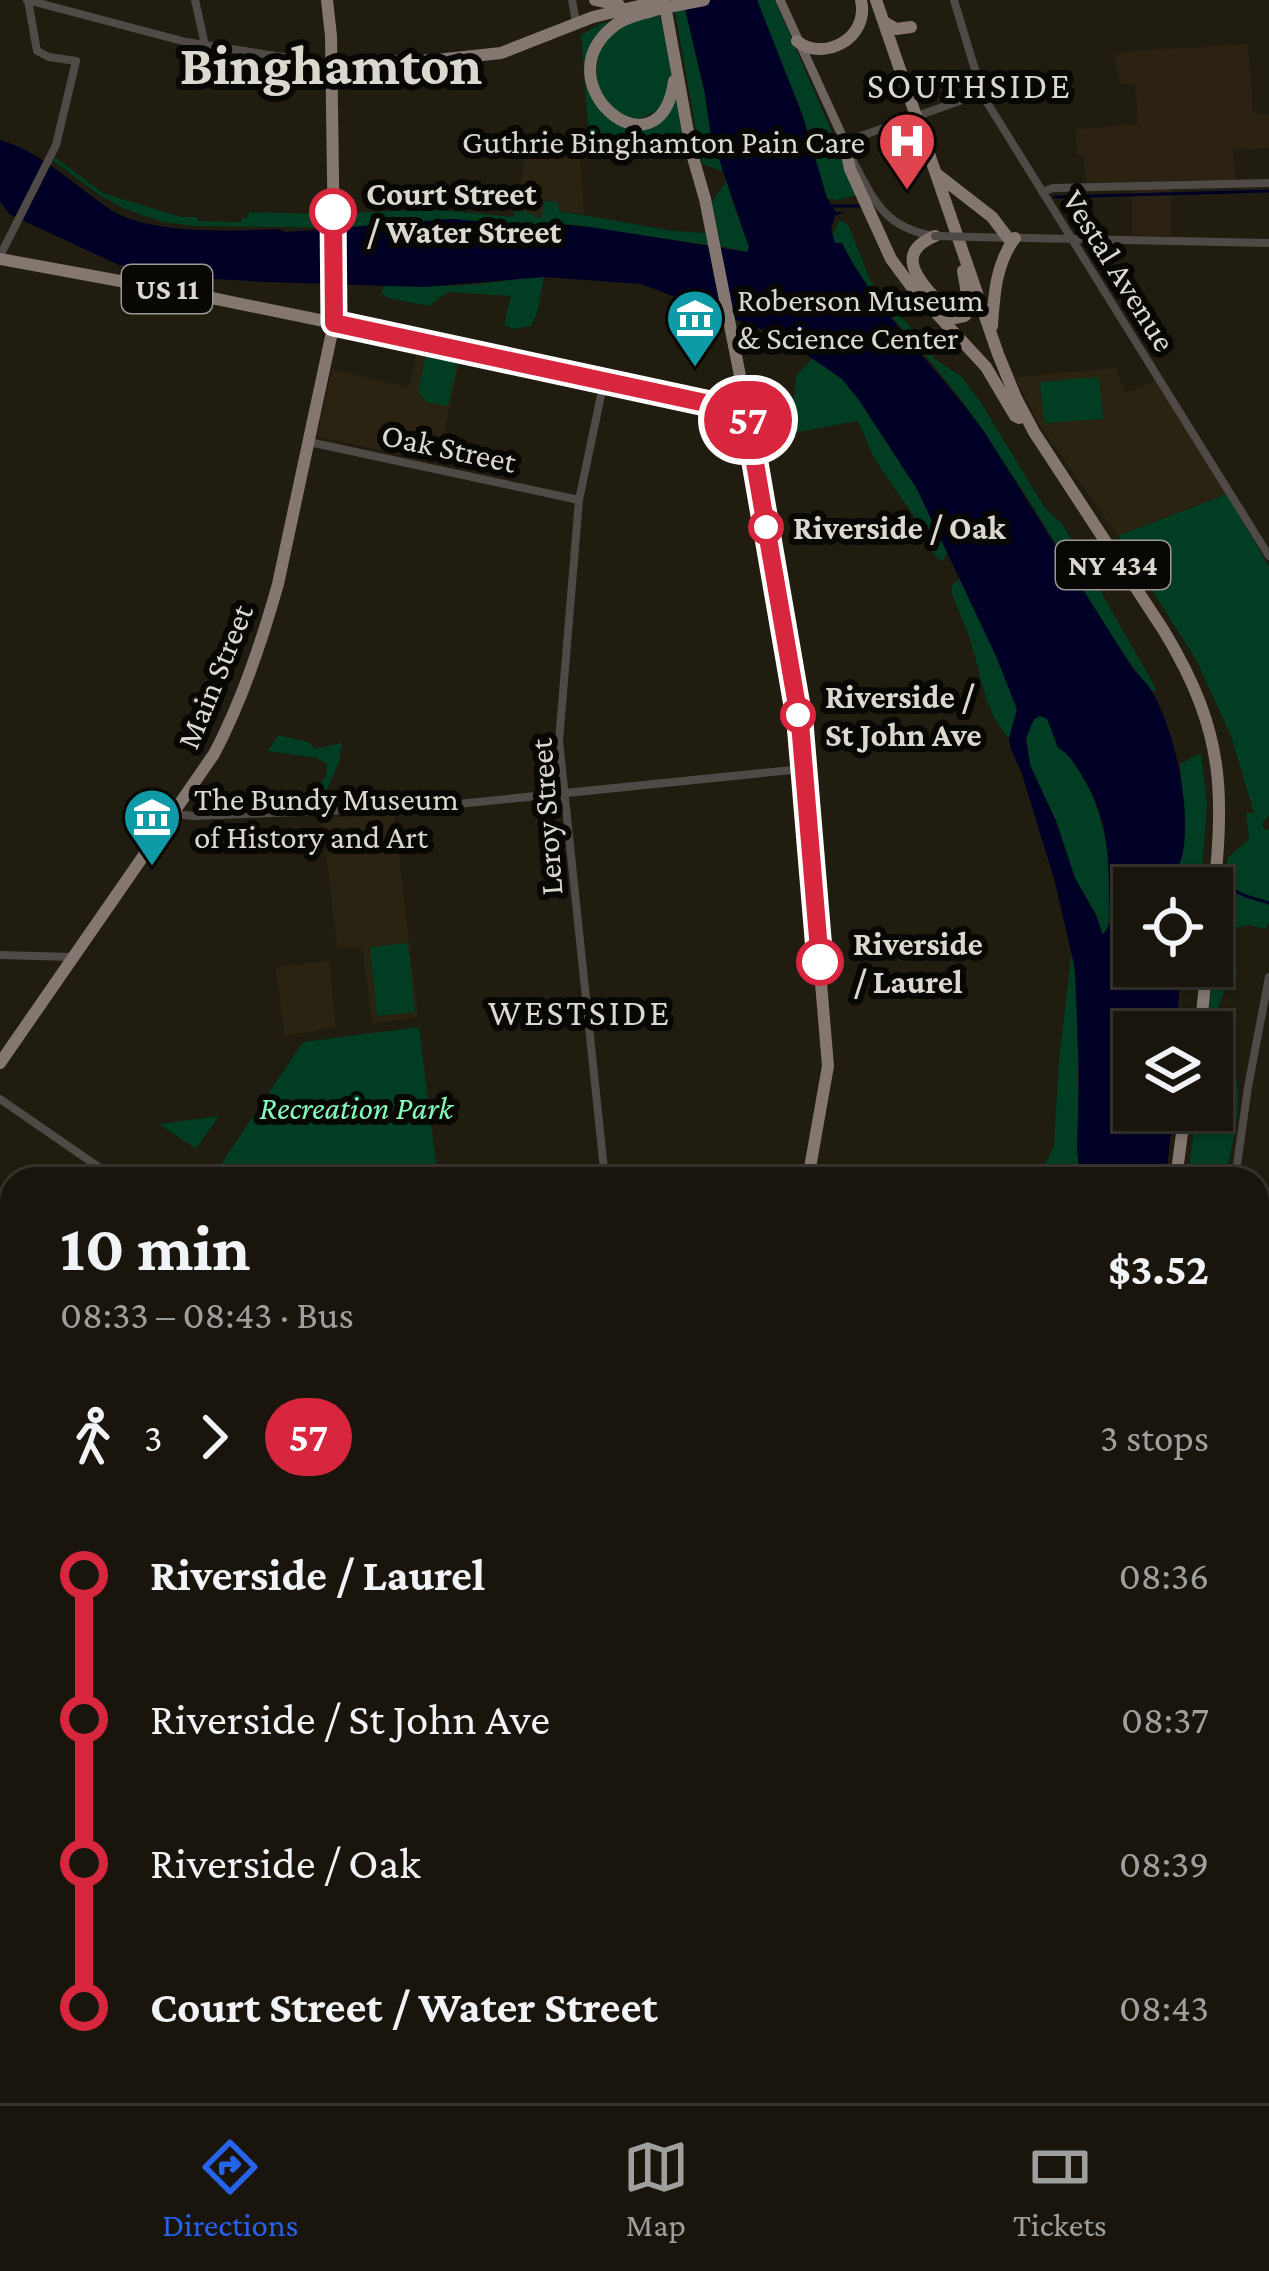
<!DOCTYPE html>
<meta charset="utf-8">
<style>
body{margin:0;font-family:"Crimson Pro",serif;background:#221e15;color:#f1f3f6;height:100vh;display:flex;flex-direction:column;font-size:45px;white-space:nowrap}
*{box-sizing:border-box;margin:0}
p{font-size:39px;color:#9f9f9d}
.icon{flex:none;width:66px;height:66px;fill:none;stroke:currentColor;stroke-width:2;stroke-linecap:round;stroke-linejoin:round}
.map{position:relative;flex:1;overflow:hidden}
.details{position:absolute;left:0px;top:1167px;width:1269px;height:936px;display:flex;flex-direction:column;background:#19150c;border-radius:36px 36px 0 0;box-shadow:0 3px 9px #0004,0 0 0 3px #37342d}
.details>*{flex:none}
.badge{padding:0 24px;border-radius:39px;font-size:42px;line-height:78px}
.tools{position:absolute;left:1113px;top:867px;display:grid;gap:24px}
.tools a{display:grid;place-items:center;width:120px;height:120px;border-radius:0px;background:#19150c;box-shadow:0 3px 9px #0004,0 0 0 3px #37342d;font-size:60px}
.map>.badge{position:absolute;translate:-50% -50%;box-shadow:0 0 0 6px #fff}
.legs{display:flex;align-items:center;gap:18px;height:132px;padding:0 60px;font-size:39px}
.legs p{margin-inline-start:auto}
.headline{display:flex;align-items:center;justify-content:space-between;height:204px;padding:0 60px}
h1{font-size:66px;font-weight:700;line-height:90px}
ul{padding:0 60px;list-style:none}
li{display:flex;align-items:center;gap:42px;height:144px;font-size:45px}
li i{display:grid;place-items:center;width:18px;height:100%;margin:0 15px;background:currentColor}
li i::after{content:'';width:30px;height:30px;margin:-15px;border:9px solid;border-radius:50%;background:#19150c}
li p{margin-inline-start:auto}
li:first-child i{background:linear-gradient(#0000 50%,currentColor 0)}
li:last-child i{background:linear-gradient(currentColor 50%,#0000 0)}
.dock{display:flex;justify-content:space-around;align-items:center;height:168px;border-top:3px solid #37342d;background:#19150c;font-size:33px;color:#9f9f9d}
.dock a{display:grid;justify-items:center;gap:6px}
.dock .active{color:#2563eb}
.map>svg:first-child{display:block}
.commercial{fill:#2c2213}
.built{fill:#2b2311}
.green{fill:#013d23}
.water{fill:#000027;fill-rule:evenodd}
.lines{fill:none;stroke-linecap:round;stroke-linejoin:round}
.stream{stroke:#000027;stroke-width:3}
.tertiary{stroke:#504a46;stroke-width:8}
.secondary{stroke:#6d645e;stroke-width:9}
.primary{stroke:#837770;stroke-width:12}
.tertiary-bridge{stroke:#504a46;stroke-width:8}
.primary-bridge{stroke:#837770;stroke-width:12}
.line-1-casing{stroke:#fff;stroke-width:27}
.line-1{stroke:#d7263d;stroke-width:18}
.stop-1-dot{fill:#fff;stroke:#d7263d;stroke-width:6}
.labels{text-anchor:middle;stroke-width:12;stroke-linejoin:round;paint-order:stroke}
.shield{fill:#090704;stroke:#9c9993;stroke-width:3}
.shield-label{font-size:30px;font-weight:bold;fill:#dbd8d0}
.poi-label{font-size:33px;fill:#dbd8d0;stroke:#090704;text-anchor:start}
.stop-label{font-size:33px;font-weight:bold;fill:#dbd8d0;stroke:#090704;text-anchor:start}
.street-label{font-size:33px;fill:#dbd8d0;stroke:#090704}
.park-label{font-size:33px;font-style:italic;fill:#86faba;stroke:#090704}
.neighbourhood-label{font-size:36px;letter-spacing:3px;fill:#dbd8d0;stroke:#090704}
.town-label{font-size:57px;font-weight:bold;fill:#dbd8d0;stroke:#090704}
</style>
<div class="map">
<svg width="1269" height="2103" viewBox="0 0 1269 2103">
<rect width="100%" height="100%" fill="#211c10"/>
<path class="commercial" d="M1248,44L1253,114H1269V148L1233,150L1235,180H1171V236L1132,235V183L1086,182L1084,155H1077L1076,129L1138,124L1135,84H1120L1114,55L1129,51Z"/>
<path class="built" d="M527,143L580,153L584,214L552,210L549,222L514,219Z
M418,347L461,354L443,438L433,436L428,461L317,436L332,369L409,388Z
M1115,368L1125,393L1159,380L1227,494L1118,536L1039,424L1015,377Z
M394,815L418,1017L372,1023L362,947H337L322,818Z
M329,961L336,1027L284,1036L276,967Z"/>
<path class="green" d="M673,0H683L705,94L711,136L725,172L702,164Z
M757,0H775L859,195L837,200L827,198L802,114Z
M659,13C664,35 675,64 671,87C669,98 665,103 656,110C604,149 571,53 623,25C634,19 648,16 659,13Z
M617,19L593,47L596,102L640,128L675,91C680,120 693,147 656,158L597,146L589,138L581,35L600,24Z
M55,157L103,193L181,217H197L198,221L241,222L242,218H248L249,212L328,214L431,209L513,217L515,210L534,214V217L541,218L545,201L557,202L559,211L674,231L706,233L708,245L567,224L550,227L454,219L353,228L195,226L163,222L125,209L98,194L53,161Z
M727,180L731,198L749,247L747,252L721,246L712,202Z
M839,221H843L849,226L869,277L880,297L909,325L936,360L961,376L980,401L1045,508L1063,525L1157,690L1152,691C1113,644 1083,589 1051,536C1025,492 994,448 965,405C925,349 873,305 842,243L835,244L832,235Z
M525,277H544L537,314L531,326L513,329L504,325L511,296L448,292L429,306L388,298L381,292L384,286C428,287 483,287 525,277Z
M427,351L459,356L448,406L426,402L418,391Z
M813,358L842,379L859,400L917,489L947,552L943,562C926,550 923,531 912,513C899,494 885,476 873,456C867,444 864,431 857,421L798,432L770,433L763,422L765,411L777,403L790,404L795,394L796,376Z
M1099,377L1103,419L1044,423L1040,382Z
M1227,494L1269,567V815L1262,824L1265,830L1269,829V923L1265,929L1249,925L1234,928L1226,961L1234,964L1238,972C1193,1027 1237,1043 1238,1095C1239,1122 1230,1152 1226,1179H1188L1196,1110H1212V1032H1206L1212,981L1221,967L1222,951L1218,937L1220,892L1228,857L1249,839L1246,813H1254L1231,736L1196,660L1118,536Z
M960,579L996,656L1017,710L1009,738C985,713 982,679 972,647C967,628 958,610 951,591L953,584Z
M1040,716L1047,718L1058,747C1099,770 1127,899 1103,936L1096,915L1075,878L1056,821L1030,765L1026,738L1034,719Z
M278,735L308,742L315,749L342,743L339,762L326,792L316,797L313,790L326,777L327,764L317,758L268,751Z
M1201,753L1207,803L1202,870L1198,876L1190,875L1179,866L1185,827L1180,764Z
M408,943L415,1012L377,1016L370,947Z
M1072,948C1079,998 1078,1051 1078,1102C1078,1125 1081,1158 1077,1179H1038L1054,1146L1059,1060Z
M419,1027L438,1179H211L303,1042Z
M219,1116L196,1149L159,1124Z
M395,2091H486L483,2103H391Z"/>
<path class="water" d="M683,0H757L802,114L827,198L836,212H845L835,216L831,229L835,243H842C877,314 939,368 985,433L1133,669C1139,676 1147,683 1151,690C1175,728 1196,823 1179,866C1176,875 1168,880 1163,888H1134V966H1178C1181,988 1177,1010 1177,1032H1134V1110H1173L1166,1179H1077L1079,1166L1077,1150L1079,1076L1075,969L1055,882L1022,774L1011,749L1009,738L1017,709L996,656L917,489L859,400L842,379L779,336L641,284L544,277L424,287L268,282L194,278L119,265L9,214L0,201V140C42,152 75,186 111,210C151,235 232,231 278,229L286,232L452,219L549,228L567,225L590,227L747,252L749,247L711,136L705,94ZM1040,716L1047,719L1058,748C1070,754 1075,765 1082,776C1113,825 1108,870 1110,924L1103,935L1096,915L1075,878L1056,821L1030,765L1026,738L1034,719Z"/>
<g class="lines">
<path class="stream" d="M1055,197L1269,191
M831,206H859
M1162,884L1178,876L1190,882L1204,883
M1230,886C1240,897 1255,898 1269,903"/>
<path class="tertiary" d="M27,0L186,42L329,64
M195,0L205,45
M572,0L576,22
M954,0L983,96L1269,556
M844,142L982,93
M853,161C874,201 885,228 934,236
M1042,192L1053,188L1269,183
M975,237L1269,243
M0,256L56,145L76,61L49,57L37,51L28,0
M604,381L579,500L559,741L605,1179
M309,442L579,500
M174,814L194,816L428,807L802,769
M0,955L72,957
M0,1099L116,1179
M1235,1179L1248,1087L1269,977"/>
<path class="secondary" d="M780,0L844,140
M604,381L724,407L745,405"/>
<path class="primary" d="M595,0L619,5
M664,0L692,154L705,199L743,391L799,723L828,1066L808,1179
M876,0L998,354L1016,398L1034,432L1164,631C1228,737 1224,796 1212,914
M658,9C644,14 626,16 614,26C540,84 660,182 674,81
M884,22L896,29L911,27
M797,41C821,62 870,40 861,0
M330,64L436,60L501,53L593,17L664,0
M844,140L850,169L891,259L911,286L986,367L1015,416L1019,418
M938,175L992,217L1008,238
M935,236C887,256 928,289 949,313L956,318L965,316L969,305L963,271
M0,259L202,296L334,323
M992,326C994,295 996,263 1015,238
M1200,1032L1207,966
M0,1063L214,754C242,701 262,641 278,584L335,318L331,36L327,0
M1176,1179L1185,1110
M386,2103L390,2091
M780,2103L783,2091
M789,2103L793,2091"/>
<path class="tertiary-bridge" d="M935,236L975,237"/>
<path class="primary-bridge" d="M658,9L704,0"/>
</g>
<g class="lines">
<g class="line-1-casing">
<path id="line-1" d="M333,212L334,323L724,407L745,405L800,723L820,962"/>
</g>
<use href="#line-1" class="line-1"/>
</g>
<defs>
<g id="hospital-pin" transform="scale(3)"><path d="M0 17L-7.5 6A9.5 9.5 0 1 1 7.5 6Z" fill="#e0444e" stroke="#090704"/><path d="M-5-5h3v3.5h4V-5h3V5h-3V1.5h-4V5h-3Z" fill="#fff"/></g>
<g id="museum-pin" transform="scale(3)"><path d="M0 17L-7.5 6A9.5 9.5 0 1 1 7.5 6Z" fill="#0f9aa8" stroke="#090704"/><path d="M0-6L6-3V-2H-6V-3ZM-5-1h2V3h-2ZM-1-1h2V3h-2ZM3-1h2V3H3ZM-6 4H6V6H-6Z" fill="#fff"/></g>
</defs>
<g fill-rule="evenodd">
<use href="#hospital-pin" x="907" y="141"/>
<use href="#museum-pin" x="695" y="318"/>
<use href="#museum-pin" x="152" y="817"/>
</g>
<g class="stop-1-dot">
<circle cx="333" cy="212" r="21"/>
<circle cx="766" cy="527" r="15"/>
<circle cx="798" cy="715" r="15"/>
<circle cx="820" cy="962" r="21"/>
</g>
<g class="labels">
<g class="shield">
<rect x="122" y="265" width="90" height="48" rx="9"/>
<rect x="1056" y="541" width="114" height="48" rx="9"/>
</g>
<g class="shield-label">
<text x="167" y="299">US 11</text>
<text x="1113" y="575">NY 434</text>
</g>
<g class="poi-label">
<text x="865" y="153" text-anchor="end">Guthrie Binghamton Pain Care</text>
<text x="737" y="311">Roberson Museum<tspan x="737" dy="38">&amp; Science Center</tspan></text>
<text x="194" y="810">The Bundy Museum<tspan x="194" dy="38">of History and Art</tspan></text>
</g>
<g class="stop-label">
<text x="366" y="205">Court Street<tspan x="366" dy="38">/ Water Street</tspan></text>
<text x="793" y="539">Riverside / Oak</text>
<text x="825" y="708">Riverside /<tspan x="825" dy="38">St John Ave</tspan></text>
<text x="853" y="955">Riverside<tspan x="853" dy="38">/ Laurel</tspan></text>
</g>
<g class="street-label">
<text transform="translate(1120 270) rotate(58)" y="12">Vestal Avenue</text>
<text transform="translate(449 447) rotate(12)" y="12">Oak Street</text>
<text transform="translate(214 676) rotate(-68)" y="12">Main Street</text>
<text transform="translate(545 817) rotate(-94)" y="12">Leroy Street</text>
</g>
<g class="park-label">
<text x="356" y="1119">Recreation Park</text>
</g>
<g class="neighbourhood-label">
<text x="970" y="98">SOUTHSIDE</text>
<text x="580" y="1025">WESTSIDE</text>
</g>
<g class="town-label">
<text x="331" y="84">Binghamton</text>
</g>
</g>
</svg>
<div class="tools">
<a><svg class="icon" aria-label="locate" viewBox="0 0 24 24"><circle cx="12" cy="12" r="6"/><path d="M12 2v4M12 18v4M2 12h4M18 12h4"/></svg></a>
<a><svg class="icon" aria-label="layers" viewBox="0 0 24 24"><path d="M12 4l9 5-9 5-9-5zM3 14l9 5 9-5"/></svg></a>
</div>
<b class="badge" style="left:748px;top:420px;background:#d7263d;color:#fff">57</b>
<section class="details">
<div class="headline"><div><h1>10 min</h1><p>08:33 – 08:43 · Bus</p></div><b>$3.52</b></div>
<div class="legs"><svg class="icon" aria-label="walk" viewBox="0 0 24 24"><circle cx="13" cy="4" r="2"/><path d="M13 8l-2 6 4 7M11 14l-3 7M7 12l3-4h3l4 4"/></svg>3<svg class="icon" aria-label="forward" viewBox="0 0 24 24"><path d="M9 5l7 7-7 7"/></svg><b class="badge" style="background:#d7263d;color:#fff">57</b><p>3 stops</p></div>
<ul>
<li><i style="color:#d7263d"></i><b>Riverside / Laurel</b><p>08:36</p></li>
<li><i style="color:#d7263d"></i><span>Riverside / St John Ave</span><p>08:37</p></li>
<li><i style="color:#d7263d"></i><span>Riverside / Oak</span><p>08:39</p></li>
<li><i style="color:#d7263d"></i><b>Court Street / Water Street</b><p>08:43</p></li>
</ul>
</section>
</div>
<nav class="dock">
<a class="active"><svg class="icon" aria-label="directions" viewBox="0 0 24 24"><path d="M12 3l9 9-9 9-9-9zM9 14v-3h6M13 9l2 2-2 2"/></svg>Directions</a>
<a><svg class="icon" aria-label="map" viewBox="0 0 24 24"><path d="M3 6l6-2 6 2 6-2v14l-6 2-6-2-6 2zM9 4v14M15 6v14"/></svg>Map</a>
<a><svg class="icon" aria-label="tickets" viewBox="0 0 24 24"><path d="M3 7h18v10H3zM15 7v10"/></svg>Tickets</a>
</nav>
